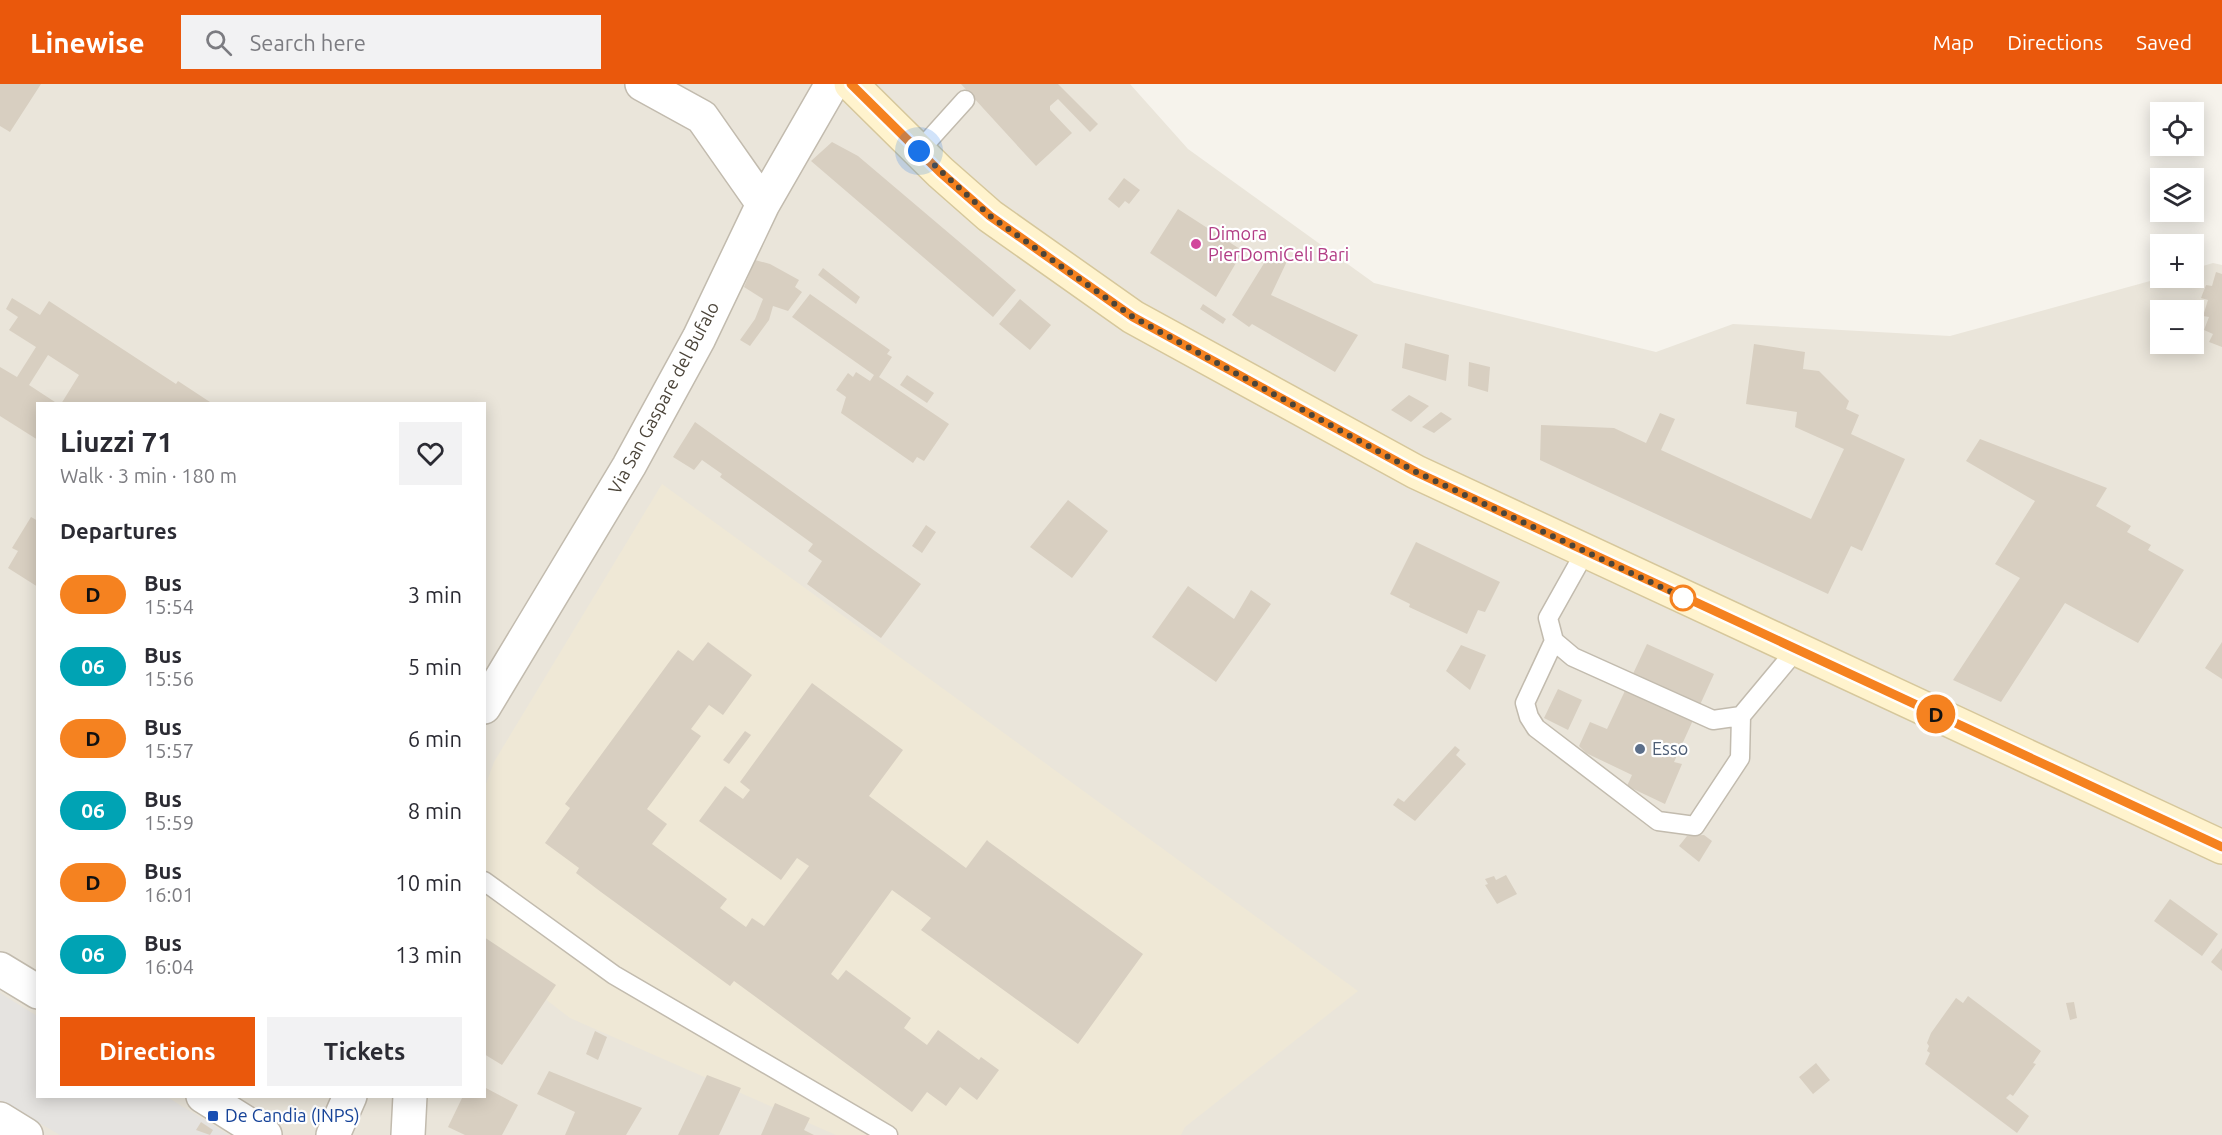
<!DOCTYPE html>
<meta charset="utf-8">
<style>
body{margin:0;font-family:Ubuntu,sans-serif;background:#f2f2f3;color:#2b2b33;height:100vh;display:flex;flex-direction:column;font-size:22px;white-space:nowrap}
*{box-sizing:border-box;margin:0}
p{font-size:20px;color:#7c7c81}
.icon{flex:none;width:33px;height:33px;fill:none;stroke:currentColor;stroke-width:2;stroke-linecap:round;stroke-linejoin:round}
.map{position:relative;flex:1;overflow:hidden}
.side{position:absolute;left:36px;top:318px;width:450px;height:696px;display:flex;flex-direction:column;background:#fff;border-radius:0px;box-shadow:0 3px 15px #0003}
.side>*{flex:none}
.badge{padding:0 12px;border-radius:20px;font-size:21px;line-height:39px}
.buttons{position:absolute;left:2150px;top:18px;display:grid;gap:12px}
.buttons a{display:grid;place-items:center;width:54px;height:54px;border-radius:0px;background:#fff;box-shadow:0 3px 15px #0003;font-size:30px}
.you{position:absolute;width:30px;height:30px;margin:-15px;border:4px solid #fff;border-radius:50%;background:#1a73e8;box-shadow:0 0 0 9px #1a73e833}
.map>.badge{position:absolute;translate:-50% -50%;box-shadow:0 0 0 3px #fff}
h2{padding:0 24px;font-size:22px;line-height:54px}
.round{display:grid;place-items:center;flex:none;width:63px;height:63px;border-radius:0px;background:#f2f2f3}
.summary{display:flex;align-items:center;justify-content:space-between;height:102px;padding:0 24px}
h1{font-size:28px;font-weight:700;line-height:45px}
.action{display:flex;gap:12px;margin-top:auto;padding:12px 24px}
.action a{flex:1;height:69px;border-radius:0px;background:#ea580c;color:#fff;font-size:24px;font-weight:700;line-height:69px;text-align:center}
.action a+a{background:#f2f2f3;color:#2b2b33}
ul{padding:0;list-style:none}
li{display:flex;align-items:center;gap:18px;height:72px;padding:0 24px}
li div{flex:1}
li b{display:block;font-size:22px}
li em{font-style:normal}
li .badge{min-width:66px;font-weight:700;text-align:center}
header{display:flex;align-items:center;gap:36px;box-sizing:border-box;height:84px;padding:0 30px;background:#ea580c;color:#fff}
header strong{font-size:28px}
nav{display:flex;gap:33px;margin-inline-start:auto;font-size:21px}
.search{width:420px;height:54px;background:#f2f2f3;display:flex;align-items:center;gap:15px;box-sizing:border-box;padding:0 21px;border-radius:0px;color:#7c7c81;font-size:22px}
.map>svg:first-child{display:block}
.residential{fill:#eae5da;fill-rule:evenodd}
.education{fill:#efe8d6}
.parking{fill:#e5e3e0}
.building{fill:#d8cfc1}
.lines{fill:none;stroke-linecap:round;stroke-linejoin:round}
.service-casing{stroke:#c2bbae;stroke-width:21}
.minor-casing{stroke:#c2bbae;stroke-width:36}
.tertiary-casing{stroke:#c2bbae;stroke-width:36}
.secondary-casing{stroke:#d6c79b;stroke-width:36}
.service{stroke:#fff;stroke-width:18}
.minor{stroke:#fff;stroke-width:33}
.tertiary{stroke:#fff;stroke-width:33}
.secondary{stroke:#fff3cd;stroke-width:33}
.line-casing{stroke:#fff;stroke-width:14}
.line{stroke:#f58220;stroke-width:9}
.walk{stroke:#4b4439;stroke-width:6;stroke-dasharray:0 10.8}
.hotel-dot{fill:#d1479c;stroke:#fff;stroke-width:2}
.stop-dot{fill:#fff;stroke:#f58220;stroke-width:3}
.service-dot{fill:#5c6f8a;stroke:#fff;stroke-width:2}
.transit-dot{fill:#1a4fb4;stroke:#fff;stroke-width:2}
.labels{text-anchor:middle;stroke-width:4.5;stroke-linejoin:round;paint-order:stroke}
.hotel-label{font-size:18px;fill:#b23c85;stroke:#fff;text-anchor:start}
.street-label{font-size:18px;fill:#4b4439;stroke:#fff}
.service-label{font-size:18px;fill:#4e5e75;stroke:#fff;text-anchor:start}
.transit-label{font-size:18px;fill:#164399;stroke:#fff;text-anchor:start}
</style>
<header>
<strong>Linewise</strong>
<div class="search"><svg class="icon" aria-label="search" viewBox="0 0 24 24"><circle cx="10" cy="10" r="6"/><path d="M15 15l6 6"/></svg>Search here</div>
<nav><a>Map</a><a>Directions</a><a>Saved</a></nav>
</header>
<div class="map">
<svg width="2222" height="1051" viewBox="0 0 2222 1051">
<rect width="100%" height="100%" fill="#f6f3ec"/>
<path class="residential" d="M0,0H1130L1188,65L1374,199L1656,268L1733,240L1950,252L2161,194H2193V185L2213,179L2222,181V1051H0ZM2160,226H2193V260H2160ZM38,320H484V1012H38Z"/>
<path class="education" d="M662,400L1358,907L1185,1043L1181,1051H836L570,934L485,869L484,705L494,678Z"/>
<path class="parking" d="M0,909L37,932L38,1012L167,1013L229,1051H60L0,1016Z"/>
<path class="building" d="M0,0H41L10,48L0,42Z
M961,0H1058L1098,40L1090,48L1058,15L1050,22V26L1072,49L1036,82Z
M832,58L858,72L1016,206L993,233L811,77Z
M1124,94L1140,106L1129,120L1125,117L1119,124L1108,115Z
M1178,125L1243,167L1216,213L1150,169Z
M1271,168L1288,175L1271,211L1358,251L1335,288L1252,240L1249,243L1232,231Z
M755,176L770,180L799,196L795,203L802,208L788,227L773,222L769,236L750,262L740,256L755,235L763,215L744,203Z
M823,184L860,213L856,220L818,191Z
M2216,188L2222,190V263L2209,258L2213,250L2204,246L2209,233L2203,232L2208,216L2201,214L2206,201L2212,202Z
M810,210L890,266L887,270L892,273L879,293L949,340L924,377L917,373L913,379L841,329L846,313L836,306L848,289L853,293L856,288L870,297L874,291L792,233Z
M12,214L40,231L49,217L176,300L178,297L213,320H61L79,291L48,271L29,301L58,320H38V356L0,332V283L17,293L36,263L9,246L18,233L6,225Z
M1020,215L1051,241L1030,266L999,240Z
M1203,220L1226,235L1223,240L1200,225Z
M1405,259L1449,271L1446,297L1402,284Z
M1754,260L1805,268L1803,285L1819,287L1849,317L1846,325L1859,331L1851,350L1905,375L1862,467L1851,462L1828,510L1540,376L1541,341L1614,344L1646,359L1660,329L1675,335L1661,366L1811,435L1844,365L1795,343L1797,328L1746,320Z
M1469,278L1490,283L1488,308L1468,302Z
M907,291L934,309L927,319L900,301Z
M1409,311L1429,322L1411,338L1391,326Z
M1441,328L1452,335L1434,349L1422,343Z
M695,338L921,500L881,554L807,500L822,477L808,467L813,460L720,393L722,390L702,376L694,386L673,373Z
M1980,355L2107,404L2096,422L2131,442L2127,448L2151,461L2148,466L2184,486L2138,559L2065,519L2001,618L1953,596L2020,494L1995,480L2035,417L1966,377Z
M1068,416L1108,447L1072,494L1030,463Z
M31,433L38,437V503L8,484L18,467L12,464Z
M926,441L936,448L922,469L912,462Z
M1416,458L1500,498L1485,528L1478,526L1467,550L1409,523L1410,520L1390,510Z
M1188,502L1234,535L1251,506L1271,520L1216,598L1152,553Z
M708,558L752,591L723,631L709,621L691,645L701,652L647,725L667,740L652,760L727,815L720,824L746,843L752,834L764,842L809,782L797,774L781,796L699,737L725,702L743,715L750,706L740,698L812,599L903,666L869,712L966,784L987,756L989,758L1143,870L1078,960L921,846L931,834L892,806L831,890L838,896L846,886L911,934L904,944L927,961L938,946L979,976L981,973L999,986L977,1016L960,1003L946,1022L927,1008L912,1028L734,897L730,902L601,808L576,789L579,784L545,759L570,724L565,720L678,566L693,577Z
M2222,558V595L2205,584Z
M1647,560L1714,590L1674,678L1682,680L1665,720L1627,702L1632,691L1586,669L1579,662L1590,638L1607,645Z
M1461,561L1486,571L1470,606L1446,587Z
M1558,605L1582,616L1568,646L1544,634Z
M745,647L751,651L729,680L723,676Z
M1455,662L1460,666L1456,671L1466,680L1415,737L1393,721L1398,714L1404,718Z
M1704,751L1712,757L1699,778L1679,762L1687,752Z
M1506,791L1517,810L1497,820L1485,801L1488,800L1485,795L1494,792L1496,796Z
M2170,815L2218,850L2202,872L2154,837Z
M484,853L556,901L502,981L484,970Z
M2222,864V887L2211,878Z
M1968,912L2041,967L2033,979L2036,980L2013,1012L2010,1010L2006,1014L2029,1032L2017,1049L1925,980L1930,969L1927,967L1929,962L1927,959L1931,949L1956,914L1963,919Z
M2074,918L2077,934L2070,936L2066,919Z
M595,947L607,953L598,976L586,970Z
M1816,979L1830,996L1813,1010L1799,993Z
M549,987L586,1002L642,1024L626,1051H565L575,1028L537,1010Z
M707,991L741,1004L719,1051H678Z
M484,1003L518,1021L502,1051H465L448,1043L463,1012H484Z
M775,1019L810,1034L804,1046L814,1051H761Z
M201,1038L213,1046L210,1051L196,1046Z"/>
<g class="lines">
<g class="service-casing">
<path id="service" d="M919,67L965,16
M1585,468L1548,534L1554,557L1573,573L1713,636L1741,632L1796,566
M1554,557L1525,619L1529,633L1536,644L1658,737L1695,742L1740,674L1741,632
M484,797L614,891L888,1051"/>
</g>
<g class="minor-casing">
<path id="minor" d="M642,0L702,33L763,120
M484,623L629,382L699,254L763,120L832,0
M0,1035L26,1051
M333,1051L350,1012
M408,1051L410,1012"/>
</g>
<g class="tertiary-casing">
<path id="tertiary" d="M0,885L38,908
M203,1012L265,1051"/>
</g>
<g class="secondary-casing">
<path id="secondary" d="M851,0L940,88L990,132L1133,233L1416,388L2222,763"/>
</g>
<use href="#service" class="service"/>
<use href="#minor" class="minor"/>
<use href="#tertiary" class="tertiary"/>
<use href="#secondary" class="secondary"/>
</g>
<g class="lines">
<g class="line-casing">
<path id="line" d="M851,0L940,88L990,132L1133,233L1416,388L2222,763"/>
</g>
<use href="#line" class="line"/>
<path class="walk" d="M919,67L990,132L1133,233L1416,388L1691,517L1683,514"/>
</g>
<circle class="hotel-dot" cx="1196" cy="160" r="6"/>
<circle class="stop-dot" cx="1683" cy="514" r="12"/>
<circle class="service-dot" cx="1640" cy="665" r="6"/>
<rect class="transit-dot" x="207" y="1026" width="12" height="12" rx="3"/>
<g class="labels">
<g class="hotel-label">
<text x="1208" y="156">Dimora<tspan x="1208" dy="21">PierDomiCeli Bari</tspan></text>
</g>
<g class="street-label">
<text transform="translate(664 314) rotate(-62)" y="6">Via San Gaspare del Bufalo</text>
</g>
<g class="service-label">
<text x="1652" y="671">Esso</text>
</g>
<g class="transit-label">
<text x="225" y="1038">De Candia (INPS)</text>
</g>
</g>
</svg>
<div class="buttons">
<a><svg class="icon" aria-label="locate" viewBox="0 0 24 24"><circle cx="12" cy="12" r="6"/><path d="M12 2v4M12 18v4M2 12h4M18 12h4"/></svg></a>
<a><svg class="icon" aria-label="layers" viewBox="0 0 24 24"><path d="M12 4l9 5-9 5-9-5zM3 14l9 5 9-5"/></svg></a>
<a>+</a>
<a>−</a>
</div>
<div class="you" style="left:919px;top:67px"></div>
<b class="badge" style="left:1936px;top:630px;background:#f58220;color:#111">D</b>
<section class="side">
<div class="summary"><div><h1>Liuzzi 71</h1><p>Walk · 3 min · 180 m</p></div><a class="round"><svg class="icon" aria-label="heart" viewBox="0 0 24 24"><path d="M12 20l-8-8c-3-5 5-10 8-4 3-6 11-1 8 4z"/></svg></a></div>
<h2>Departures</h2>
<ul>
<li><span class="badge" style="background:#f58220;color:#111">D</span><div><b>Bus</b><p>15:54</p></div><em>3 min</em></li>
<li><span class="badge" style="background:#00a3b4;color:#fff">06</span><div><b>Bus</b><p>15:56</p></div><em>5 min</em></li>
<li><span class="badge" style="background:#f58220;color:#111">D</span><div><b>Bus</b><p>15:57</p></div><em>6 min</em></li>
<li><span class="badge" style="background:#00a3b4;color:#fff">06</span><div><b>Bus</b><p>15:59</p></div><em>8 min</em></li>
<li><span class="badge" style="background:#f58220;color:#111">D</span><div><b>Bus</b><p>16:01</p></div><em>10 min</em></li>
<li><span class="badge" style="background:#00a3b4;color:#fff">06</span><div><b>Bus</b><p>16:04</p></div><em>13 min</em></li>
</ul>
<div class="action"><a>Directions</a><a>Tickets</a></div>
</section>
</div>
